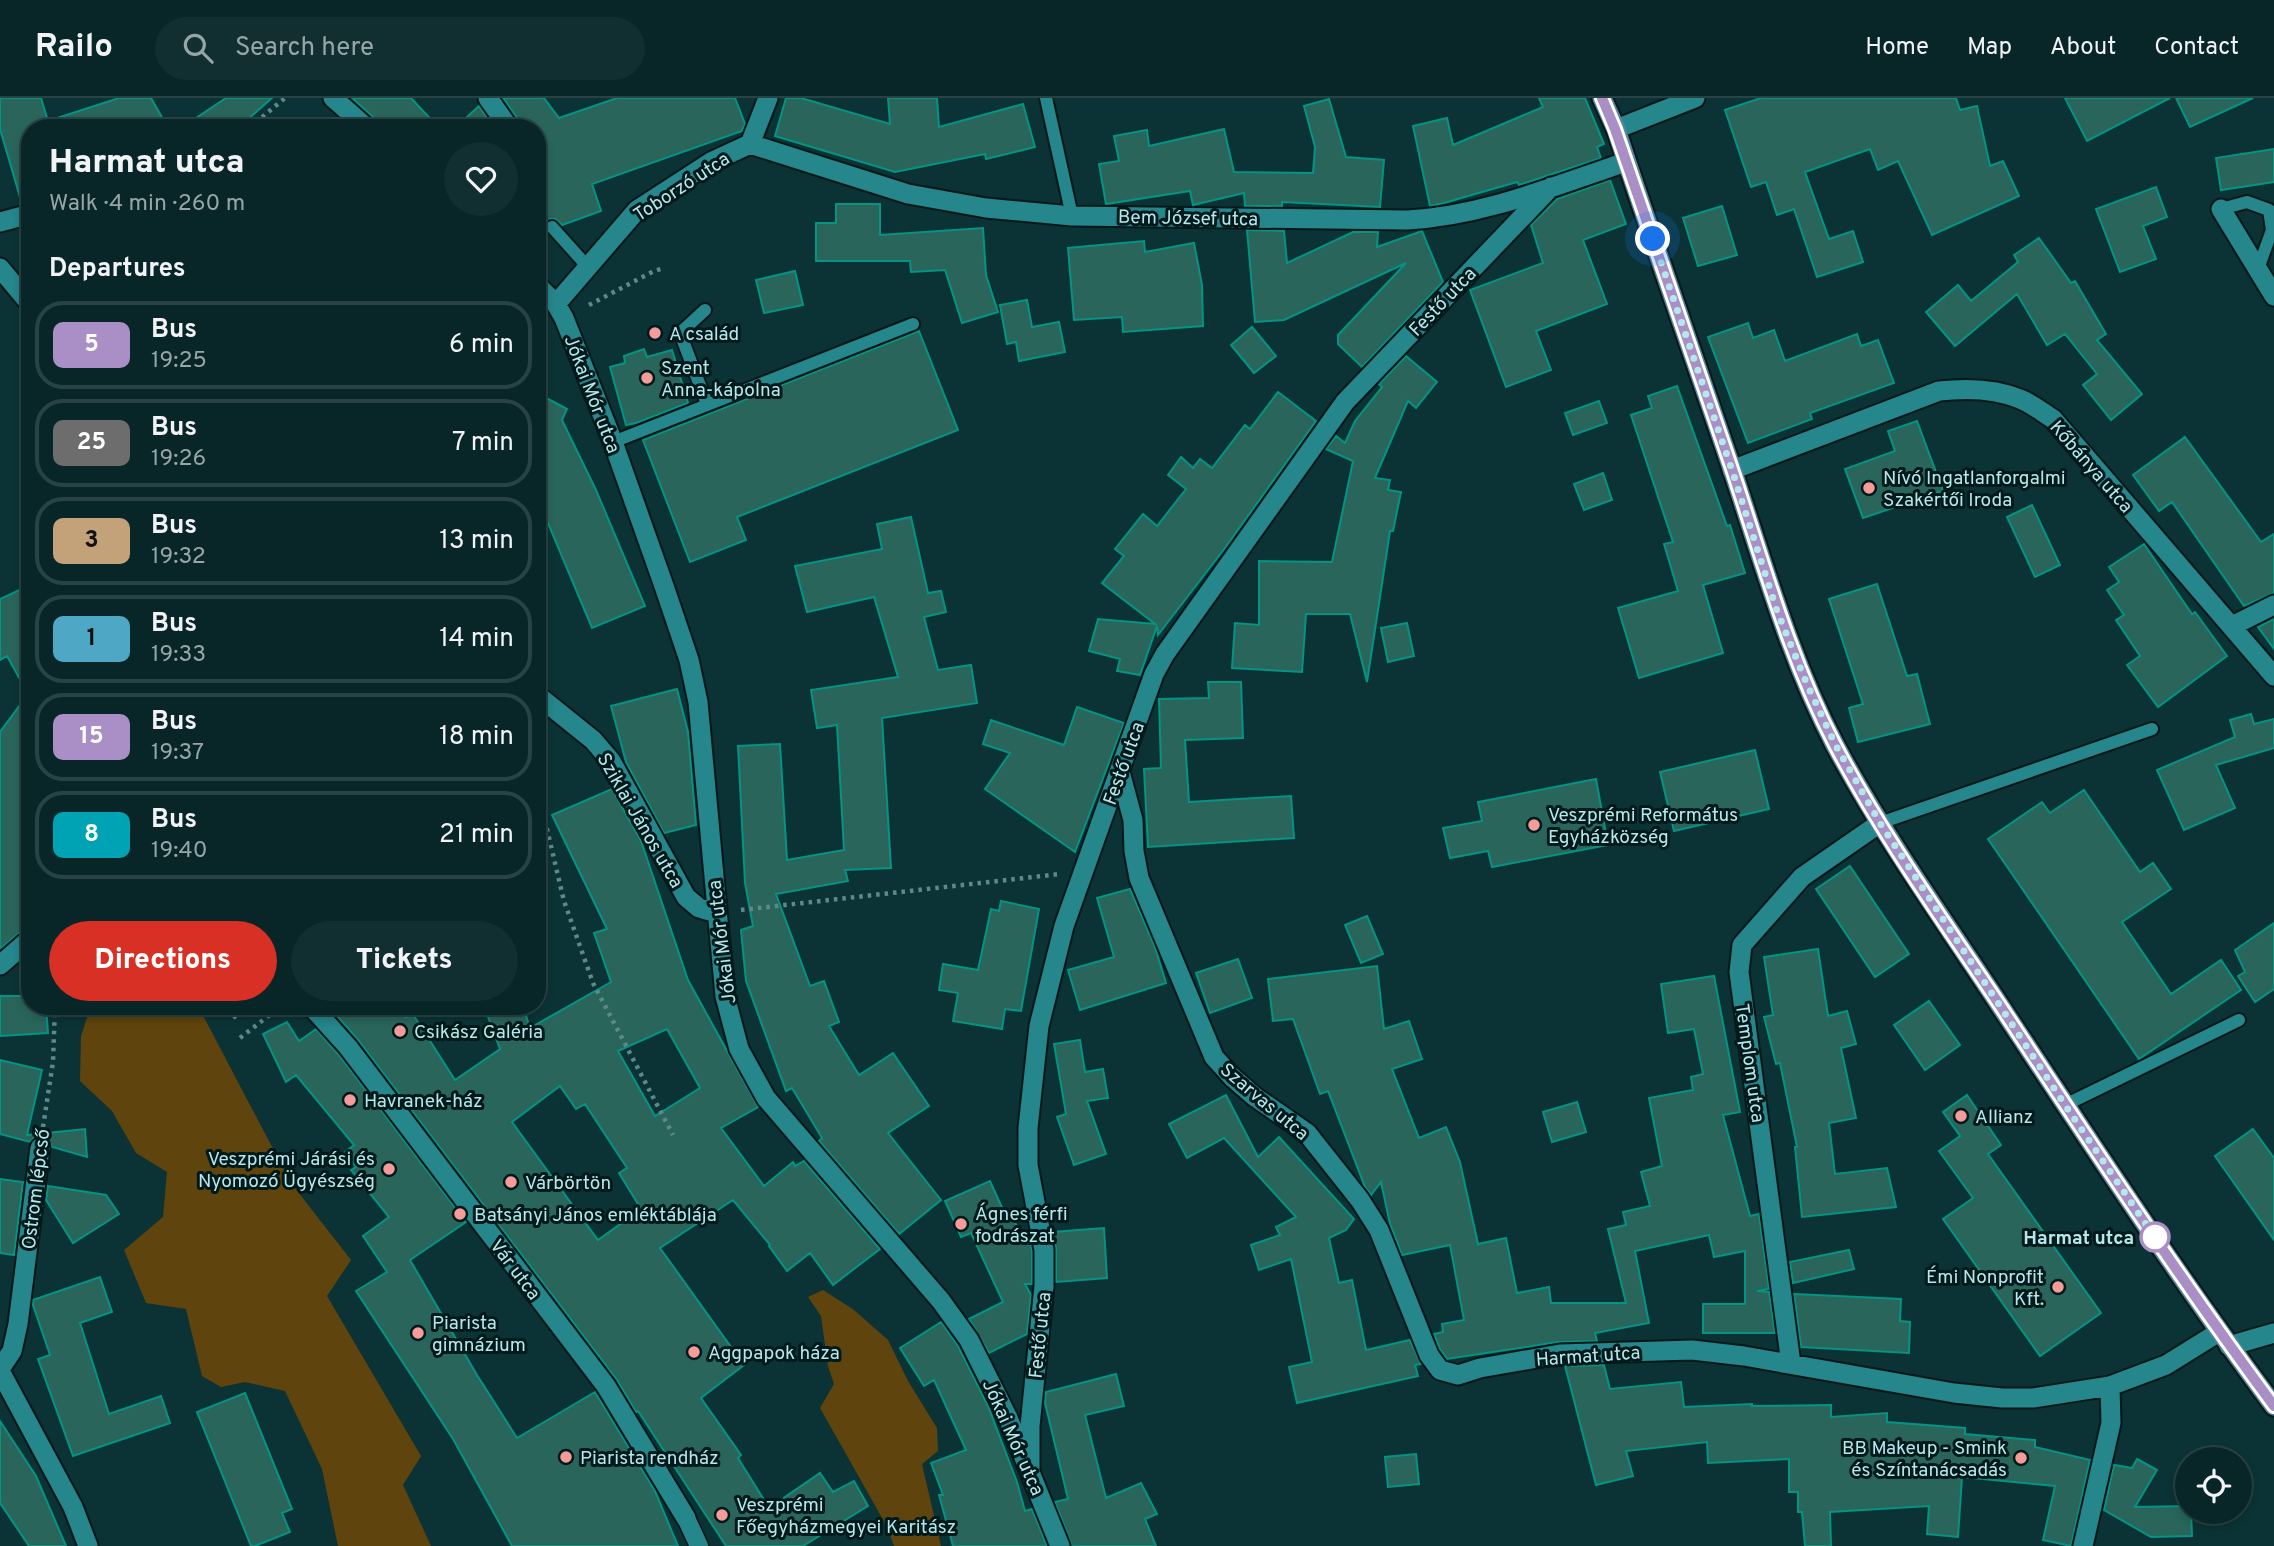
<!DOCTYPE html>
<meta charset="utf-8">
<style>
body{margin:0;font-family:Overpass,sans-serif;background:#112e30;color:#f1f3f6;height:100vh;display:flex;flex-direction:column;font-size:26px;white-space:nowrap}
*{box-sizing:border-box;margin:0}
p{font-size:23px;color:#98a5a8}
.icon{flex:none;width:38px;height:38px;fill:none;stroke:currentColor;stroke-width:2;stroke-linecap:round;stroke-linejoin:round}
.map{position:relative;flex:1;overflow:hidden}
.panel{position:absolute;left:21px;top:21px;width:525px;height:896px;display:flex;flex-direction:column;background:#082628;border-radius:28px;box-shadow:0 4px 10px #0003,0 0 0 2px #294345}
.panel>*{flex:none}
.badge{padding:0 14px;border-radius:10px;font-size:24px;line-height:46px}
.buttons{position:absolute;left:2175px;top:1349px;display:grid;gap:14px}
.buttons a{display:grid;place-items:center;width:77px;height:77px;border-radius:50%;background:#082628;box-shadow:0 4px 10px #0003,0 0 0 2px #294345;font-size:35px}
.you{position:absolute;width:35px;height:35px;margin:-18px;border:5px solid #fff;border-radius:50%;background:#1a73e8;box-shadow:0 0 0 10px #1a73e833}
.map>.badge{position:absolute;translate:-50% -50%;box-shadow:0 0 0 4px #fff}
h2{padding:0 28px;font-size:26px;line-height:63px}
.round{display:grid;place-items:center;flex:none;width:74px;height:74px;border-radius:37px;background:#112e30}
.overview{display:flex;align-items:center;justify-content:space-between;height:119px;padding:0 28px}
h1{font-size:33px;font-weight:800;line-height:52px}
.button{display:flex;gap:14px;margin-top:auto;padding:14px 28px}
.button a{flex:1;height:80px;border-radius:42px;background:#d93025;color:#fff;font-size:28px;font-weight:800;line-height:80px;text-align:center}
.button a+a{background:#112e30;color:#f1f3f6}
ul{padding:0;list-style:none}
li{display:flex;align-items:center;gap:21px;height:88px;margin:0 14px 10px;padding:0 14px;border:4px solid #294345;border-radius:28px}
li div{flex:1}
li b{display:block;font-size:26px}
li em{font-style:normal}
li .badge{min-width:77px;font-weight:700;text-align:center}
header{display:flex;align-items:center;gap:42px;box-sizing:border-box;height:98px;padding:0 35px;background:#082628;border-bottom:2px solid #294345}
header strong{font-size:33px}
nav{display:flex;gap:38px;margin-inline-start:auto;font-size:24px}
.search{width:490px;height:63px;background:#112e30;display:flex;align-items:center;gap:18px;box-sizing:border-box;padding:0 24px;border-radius:38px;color:#98a5a8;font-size:26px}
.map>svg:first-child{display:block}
.green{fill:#5f450d}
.building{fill:#29655b;stroke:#049483;stroke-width:2;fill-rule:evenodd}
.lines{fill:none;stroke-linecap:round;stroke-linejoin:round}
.service-casing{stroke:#081819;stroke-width:16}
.pedestrian-casing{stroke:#081819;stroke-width:21}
.minor-casing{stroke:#081819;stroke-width:23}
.secondary-casing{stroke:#081819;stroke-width:23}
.path{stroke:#5c8a8c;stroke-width:4.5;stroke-dasharray:3.5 5;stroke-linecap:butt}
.service{stroke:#25868b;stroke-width:12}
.pedestrian{stroke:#25868b;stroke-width:18}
.minor{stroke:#25868b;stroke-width:19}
.secondary{stroke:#5485a0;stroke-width:19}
.line-casing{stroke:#fff;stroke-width:16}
.line{stroke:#aa8fc6;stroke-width:10}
.walk{stroke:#b4e8eb;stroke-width:7;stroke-dasharray:0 12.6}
.poi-dot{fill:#f59b99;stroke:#00191b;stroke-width:2.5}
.stop-dot{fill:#fff;stroke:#aa8fc6;stroke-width:3.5}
.labels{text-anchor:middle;stroke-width:6;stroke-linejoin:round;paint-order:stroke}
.street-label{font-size:19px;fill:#b4e8eb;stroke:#00191b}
.poi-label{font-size:19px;fill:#b4e8eb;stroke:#00191b;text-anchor:start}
.stop-label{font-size:19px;font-weight:bold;fill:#b4e8eb;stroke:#00191b;text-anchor:end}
</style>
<header>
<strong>Railo</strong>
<div class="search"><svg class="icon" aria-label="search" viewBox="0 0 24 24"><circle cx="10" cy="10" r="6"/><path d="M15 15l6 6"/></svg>Search here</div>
<nav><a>Home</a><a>Map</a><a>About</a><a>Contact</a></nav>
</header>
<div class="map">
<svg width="2274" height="1448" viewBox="0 0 2274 1448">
<rect width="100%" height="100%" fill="#0b3335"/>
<path class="green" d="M91,908H198L291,1085L351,1162L327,1198L421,1358L403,1387L431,1448H338L322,1371L285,1293L245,1284L221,1289L202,1278L186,1211L146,1205L124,1152L163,1119L167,1074L136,1055L112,1013L80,983L81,938Z
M823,1192L854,1212L888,1242L908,1283L937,1330L938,1353L922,1366L941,1448H894L886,1427L820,1310L834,1286L828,1268L821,1218L808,1199Z"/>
<path class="building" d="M0,0H41L48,23L119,0H151L168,30H30V104L22,106L0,31Z
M226,0H272L238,30H181Z
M352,0H411L439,30H382L375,21Z
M503,0H544L559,20L617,0H735L745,26L742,33L592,86L601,113L562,127L555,121H550L544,126V133L537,136V30H521L519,23Z
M786,0H801L890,26L888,0H937L939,29L1023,6L1035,49L986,61L985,56L895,74L775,38Z
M1539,0H1585L1604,46L1597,49L1601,60L1519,87L1517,84L1444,105L1430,108L1413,28L1447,20L1453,47L1543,9Z
M1761,0H1956L1960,12L1977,8L1990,68L2003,63L2019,98L1932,137L1898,63L1878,72L1870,51L1805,74L1829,141L1853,133L1863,164L1817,179L1794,111L1777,117L1766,84L1751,89L1725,12Z
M2065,0H2170L2087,43Z
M2176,0H2253L2190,29Z
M1329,1L1346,59L1384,62L1380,109L1282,104V108H1245L1244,95L1193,107L1190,93L1106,106L1099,66L1119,63L1114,38L1147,32L1149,48L1224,31L1234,74L1313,75L1315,49L1304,8Z
M479,8L494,30H455Z
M2274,51V84L2221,92L2216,60Z
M1610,82L1626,126L1583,142L1607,206L1536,233L1551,272L1506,289L1470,192L1543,165L1531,127L1557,101Z
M2156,89L2167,119L2143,128L2156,161L2120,174L2096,111Z
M836,106H880V137L983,130L986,177L998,214L962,225L945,172L911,174L910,163H816V125H836Z
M1722,108L1737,157L1698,168L1683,120Z
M1247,132L1284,133L1287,165L1353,134H1378L1377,149L1422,133L1443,184L1362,269L1338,246V237L1406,165L1284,222L1255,224Z
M2039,140L2071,185L2075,183L2106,236L2097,242L2142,296L2111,322L2083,287L2097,276L2065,236L2047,247L2017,196L1955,248L1926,214L1958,187L1971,203L2018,164L2014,157Z
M1144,143L1145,154L1194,145L1202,187L1203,228L1123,234L1122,219L1074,222L1068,150Z
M795,173L803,207L764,215L756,182Z
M1027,202L1032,229L1059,224L1065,254L1019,263L1016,244L1007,246L1000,207Z
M1748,225L1753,240L1774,232L1785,263L1857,236L1861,248L1878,242L1894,285L1810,315L1812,321L1748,345L1708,239Z
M1252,229L1276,258L1254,275L1231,247Z
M919,233L958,332L737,419L746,442L690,464L643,342Z
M644,251L647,259L672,252L688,305L636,325L626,327L610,269L625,265L624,258Z
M1406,258L1437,284L1416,310L1408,303L1375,380L1390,382L1388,392L1401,394L1393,433H1390L1367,584L1350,516H1306L1302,574L1232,570L1235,525L1259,527V463L1332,464L1353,363L1326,351L1336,338L1345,345L1355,323L1382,289L1379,286Z
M1677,288L1727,428L1730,427L1745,475L1703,487L1723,555L1639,580L1618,510L1678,493L1664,446L1673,444L1631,317L1652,310L1648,298Z
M1278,294L1316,323L1225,450L1158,537L1157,528L1140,577L1117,573L1120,561L1089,553L1098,521L1155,526L1102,485L1124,458L1115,451L1143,416L1157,428L1186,391L1168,377L1181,359L1193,370L1200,361L1212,370L1245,327L1250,331Z
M537,295L567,311L562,322L596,392L645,508L592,530L537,399Z
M1599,303L1607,325L1573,337L1565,315Z
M1917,323L1943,393L1863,420L1845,371L1895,353L1888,333Z
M2185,339L2261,444L2274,436V495L2244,508L2172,404L2159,413L2133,377Z
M1603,375L1612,402L1584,412L1574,386Z
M2032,407L2060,467L2035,479L2007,419Z
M911,419L928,495L941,493L946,514L924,519L938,572L971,567L977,605L882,620L891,770L845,772L848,783L776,796L810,888L824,883L839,924L829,928L859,977L893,955L929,1008L888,1035L941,1102L899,1136L819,1043L822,1040L792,990L786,993L746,883L741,832L753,828L745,785L738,648L780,646L787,762L844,752L837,627L817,630L811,592L898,579L874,499L807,514L795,468L882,451L877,426Z
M2144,446L2192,516L2195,514L2227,558L2158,609L2127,567L2140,558L2116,522L2124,517L2107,492L2119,484L2109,469Z
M1877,486L1907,578L1917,576L1930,626L1858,644L1849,610L1863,606L1829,501Z
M30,487V823L24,831L0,851V634L28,596L7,558L0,562V501Z
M2274,521V551L2258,529Z
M1407,525L1414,558L1388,564L1381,530Z
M1208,584H1241L1243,640L1185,642L1189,704L1291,698L1294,740L1148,749L1144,671L1161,670L1159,601L1209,600Z
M677,591L688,634L696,727L664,735L626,664L611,608Z
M1077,609L1124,625L1075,754L985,691L1010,655L983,646L991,622L1064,647Z
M2251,616L2254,626L2274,621V650L2216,667L2235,710L2184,732L2157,672L2235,639L2230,622Z
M1755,652L1769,711L1674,733L1660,674Z
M1596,681L1608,747L1492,769L1488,753L1450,760L1443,730L1482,723L1478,704Z
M612,691L641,743L688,882L758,1009L721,1030L764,1088L793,1064L795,1068L804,1063L880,1151L833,1187L810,1155L787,1173L769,1148L770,1147L733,1102L660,1150L744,1267L701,1300L741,1357L738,1360L769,1410L820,1375L833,1394L854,1383L868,1408L803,1448H726L638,1313L636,1314L617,1282L358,942L337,918L351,908H401L402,916L405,919L414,918L455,982L500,951L484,908H523L530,930L611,884L594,835L607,831L552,717ZM667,931L700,990L655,1018L618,953ZM560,988L576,1011L585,1006L627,1070L619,1075L641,1111L598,1142L512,1024Z
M2084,692L2140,774L2153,765L2171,791L2122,824L2171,896L2221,862L2241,892L2139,961L1988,741L2042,704L2050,715Z
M1850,768L1909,856L1875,879L1816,791Z
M1130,791L1155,849L1166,885L1080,912L1068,872L1114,859L1097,800Z
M1001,803L1039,811L1021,913L1005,911L1002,931L953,923L958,895L939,892L943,866L978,872L991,811L999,813Z
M1367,818L1383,856L1361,865L1345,827Z
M2274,825V891L2255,904L2238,878L2245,874L2235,852Z
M1818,851L1828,918L1847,913L1856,946L1841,950L1856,1020L1829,1025L1835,1076L1887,1070L1896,1109L1802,1119L1795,1049H1797L1780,965L1776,966L1764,919L1773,917L1764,859Z
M1238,861L1252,900L1210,915L1196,875Z
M1377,868L1384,931L1409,923L1422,961L1392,971L1419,1040L1446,1029L1460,1064L1478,1146L1506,1140L1517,1195L1549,1189L1551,1205H1626L1608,1131L1626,1127L1623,1114L1650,1108L1641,1074L1662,1068L1649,1000L1693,992L1691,979L1703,976L1694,931L1668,935L1661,886L1714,878L1740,1014L1723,1017L1750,1118L1759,1116L1769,1191L1757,1193L1769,1194L1775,1235H1703V1206H1745V1153L1714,1159L1709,1137L1635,1153L1649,1225L1595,1235L1597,1243L1558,1244L1447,1261L1440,1251L1434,1236L1443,1234L1442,1226L1464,1222L1450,1147L1402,1157L1390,1126L1381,1084L1371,1097L1365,1089L1328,993L1320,996L1293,921L1273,923L1268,881Z
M0,898H30V908H46L48,935L0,938Z
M1929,903L1960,947L1925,972L1894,927Z
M287,924L299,943L316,931L339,957L466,1124L410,1162L477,1277L517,1340L595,1294L655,1393L678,1448H512L453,1341L356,1193L387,1174L363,1138L389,1119L351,1072L356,1069L344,1055L354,1047L296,977L286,984L263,936Z
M1080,942L1085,974L1103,971L1108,1000L1087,1003L1106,1056L1074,1067L1057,1019L1066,1016L1054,946Z
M0,962L42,972L27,1037L85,1031L87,1059L52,1049L48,1041L42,1038L35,1039L30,1044L0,1036Z
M1226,997L1258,1059L1279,1039L1354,1121L1346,1132L1329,1140L1339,1185L1352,1182L1366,1252L1410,1242L1421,1266L1415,1267L1418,1278L1297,1305L1289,1269L1312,1264L1291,1161L1259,1172L1251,1147L1280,1137L1276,1129L1296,1119L1224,1040L1187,1060L1169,1026Z
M1967,997L2001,1047L1988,1056L2101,1215L2040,1258L1943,1121L1973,1100L1939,1053L1960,1038L1943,1014Z
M1577,1004L1586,1034L1552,1044L1543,1014Z
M2253,1031L2274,1060V1142L2215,1058Z
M0,1081L23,1084L14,1157L0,1155Z
M990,1083L1008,1123L1013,1120L1021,1137L1029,1136L1032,1153V1186H1025L1031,1197L1027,1236L989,1255L969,1221L1003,1204L971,1135L961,1139L945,1103Z
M48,1088L106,1097L119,1116L73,1145L46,1102Z
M1104,1130L1107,1180L1056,1184V1152L1053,1134Z
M1849,1152L1854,1171L1793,1185L1790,1164Z
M100,1179L112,1214L80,1225L109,1316L161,1298L170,1325L73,1358L38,1261L50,1257L33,1207V1202Z
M1794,1196L1901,1201L1900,1223L1910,1224L1909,1255L1801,1249Z
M941,1224L958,1248L988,1308L1017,1384L1025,1413L1032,1411L1047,1448H953L939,1397H943L931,1365L966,1352L934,1282L924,1288L900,1250Z
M1604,1267L1610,1291L1681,1284L1684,1309L1752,1306V1308L1831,1307V1319L1887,1315V1324L1965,1330V1336L2035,1342V1349L2090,1362L2071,1448L2043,1442L2055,1388L1962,1379L1958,1439L1927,1436L1929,1408L1830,1414L1831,1448H1805L1802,1414H1798V1394H1789V1361L1708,1365L1707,1344L1626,1353L1633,1378L1596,1387L1565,1268Z
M1116,1276L1124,1308L1085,1317L1106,1400L1141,1385L1157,1416L1145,1421L1156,1448H1072L1055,1404L1068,1401L1045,1305L1046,1294Z
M245,1295L292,1411L282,1415L290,1434L255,1448H251L197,1314Z
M0,1323L36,1378L66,1448H29L0,1405Z
M1416,1356L1419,1386L1388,1389L1385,1359Z
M2137,1361L2157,1372L2135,1409L2188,1408V1414H2191L2192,1438L2151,1439L2104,1412L2114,1367L2132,1370Z"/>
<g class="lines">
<g class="service-casing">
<path id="service" d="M1046,0L1072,118
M2221,111L2247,104L2269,112L2272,132L2258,171
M552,129L587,168
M705,212L680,235L707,306
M613,344L913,226
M1880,725L2152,631
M409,911L413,908
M2065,1007L2239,922"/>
</g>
<g class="pedestrian-casing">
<path id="pedestrian" d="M686,1420L699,1448"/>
</g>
<g class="minor-casing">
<path id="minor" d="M333,0L367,30
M488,0L509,30
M1616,31L1695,0
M750,46L908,96L986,110L1072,118L1407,122C1483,118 1554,88 1626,64
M2221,111L2274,198
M0,124L30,116
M0,170L30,206
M537,187L556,206L564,220L613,344L664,488L689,562L698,604L725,898L739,951L766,1000L941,1203L969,1242L1008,1320L1060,1448
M556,206L637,112L711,64L750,46L768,0
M1732,372L1939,293C1966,290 1994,290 2020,301C2031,305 2042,314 2053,321L2274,578
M2232,528L2274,507
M537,597L593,642L611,663L686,799L699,810L716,815
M1120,674L1133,722L1134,753L1139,780L1214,959L1232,979L1255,999L1307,1035L1360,1102L1379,1132L1429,1257L1440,1272L1458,1277L1480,1270L1560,1256L1692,1252L1744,1258L1954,1295L2002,1300H2033L2110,1288L2166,1267L2219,1234
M0,867L30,841
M311,908L348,949L606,1288L686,1420
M2229,1248L2274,1235
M1791,1266L1739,874L1742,847L1802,779L1880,725
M0,1271L12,1253L18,1226L40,1050
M0,1273L73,1409L88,1448
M1030,1373V1328L1044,1188V1152L1028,1067V1030L1039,928L1064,828L1154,576L1165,556L1345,304L1551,89
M2083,1448L2111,1325L2110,1288"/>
</g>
<g class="secondary-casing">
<path id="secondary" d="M1602,0L1616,31C1653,144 1693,256 1731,368C1763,463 1789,559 1835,647C1883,737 1943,821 1999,906C2088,1041 2177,1178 2274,1308"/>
</g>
<path class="path" d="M249,30L285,0
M537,90L546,112
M589,207L654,173L664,170
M537,244L547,235
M537,689L564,803L593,885L673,1037
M741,812L1060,776
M233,920L249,908
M240,940L281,908
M43,1029L53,964L55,908"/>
<use href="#service" class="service"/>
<use href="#pedestrian" class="pedestrian"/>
<use href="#minor" class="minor"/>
<use href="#secondary" class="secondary"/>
</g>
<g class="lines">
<g class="line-casing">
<path id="line" d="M1602,0L1615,31C1653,144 1693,256 1731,368C1763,463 1789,559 1835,647C1885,742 1948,829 2007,918C2093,1049 2180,1181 2274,1308"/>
</g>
<use href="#line" class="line"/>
<path class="walk" d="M1653,141L1732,372L1777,513L1806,584L1835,646L1880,725L2065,1007L2156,1141L2155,1139"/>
</g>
<g class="poi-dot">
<circle cx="655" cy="235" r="7"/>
<circle cx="647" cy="280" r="7"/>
<circle cx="1869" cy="390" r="7"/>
<circle cx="1534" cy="727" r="7"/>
<circle cx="400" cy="933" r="7"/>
<circle cx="350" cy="1002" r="7"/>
<circle cx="1961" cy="1018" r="7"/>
<circle cx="389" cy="1071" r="7"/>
<circle cx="511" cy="1084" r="7"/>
<circle cx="460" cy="1116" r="7"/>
<circle cx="961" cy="1126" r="7"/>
<circle cx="2058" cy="1189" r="7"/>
<circle cx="418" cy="1235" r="7"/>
<circle cx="694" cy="1254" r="7"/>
<circle cx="566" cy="1359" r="7"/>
<circle cx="2021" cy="1360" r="7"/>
<circle cx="722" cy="1417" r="7"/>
</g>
<circle class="stop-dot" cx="2155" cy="1139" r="14"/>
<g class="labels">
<g class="street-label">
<text transform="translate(681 88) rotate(-33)" y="7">Toborzó utca</text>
<text transform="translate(1188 119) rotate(1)" y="7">Bem József utca</text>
<text transform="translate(1442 203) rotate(-46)" y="7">Festő utca</text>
<text transform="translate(593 296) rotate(69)" y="7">Jókai Mór utca</text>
<text transform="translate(2092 368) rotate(49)" y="7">Kőbánya utca</text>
<text transform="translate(1123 665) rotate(-70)" y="7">Festő utca</text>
<text transform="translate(641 722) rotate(60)" y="7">Sziklai János utca</text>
<text transform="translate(721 844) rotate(-97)" y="7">Jókai Mór utca</text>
<text transform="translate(1751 965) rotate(82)" y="7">Templom utca</text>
<text transform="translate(1265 1003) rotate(40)" y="7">Szarvas utca</text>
<text transform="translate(35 1091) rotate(-83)" y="7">Ostrom lépcső</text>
<text transform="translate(516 1171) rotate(53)" y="7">Vár utca</text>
<text transform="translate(1039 1237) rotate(-84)" y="7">Festő utca</text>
<text transform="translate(1588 1257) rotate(-4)" y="7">Harmat utca</text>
<text transform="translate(1014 1339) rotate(66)" y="7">Jókai Mór utca</text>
</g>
<g class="poi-label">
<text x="669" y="242">A család</text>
<text x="661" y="276">Szent<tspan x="661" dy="22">Anna-kápolna</tspan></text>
<text x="1883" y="386">Nívó Ingatlanforgalmi<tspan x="1883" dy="22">Szakértői Iroda</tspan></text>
<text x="1548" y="723">Veszprémi Református<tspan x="1548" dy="22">Egyházközség</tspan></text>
<text x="414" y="940">Csikász Galéria</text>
<text x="364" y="1009">Havranek-ház</text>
<text x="1975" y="1025">Allianz</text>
<text x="375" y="1067" text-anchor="end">Veszprémi Járási és<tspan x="375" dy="22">Nyomozó Ügyészség</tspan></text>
<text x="525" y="1091">Várbörtön</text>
<text x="975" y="1122">Ágnes férfi<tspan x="975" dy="22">fodrászat</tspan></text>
<text x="474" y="1123">Batsányi János emléktáblája</text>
<text x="2044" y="1185" text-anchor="end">Émi Nonprofit<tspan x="2044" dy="22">Kft.</tspan></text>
<text x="432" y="1231">Piarista<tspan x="432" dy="22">gimnázium</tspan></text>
<text x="708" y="1261">Aggpapok háza</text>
<text x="2007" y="1356" text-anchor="end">BB Makeup - Smink<tspan x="2007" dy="22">és Színtanácsadás</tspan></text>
<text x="580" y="1366">Piarista rendház</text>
<text x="736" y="1413">Veszprémi<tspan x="736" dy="22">Főegyházmegyei Karitász</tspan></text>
</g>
<g class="stop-label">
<text x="2134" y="1146">Harmat utca</text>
</g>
</g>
</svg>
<div class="buttons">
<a><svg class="icon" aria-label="locate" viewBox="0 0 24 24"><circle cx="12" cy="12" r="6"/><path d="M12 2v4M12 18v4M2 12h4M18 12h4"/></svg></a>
</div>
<div class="you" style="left:1653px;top:141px"></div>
<section class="panel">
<div class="overview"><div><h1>Harmat utca</h1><p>Walk · 4 min · 260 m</p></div><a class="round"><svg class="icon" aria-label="heart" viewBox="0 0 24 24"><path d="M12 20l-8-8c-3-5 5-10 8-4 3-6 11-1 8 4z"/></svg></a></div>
<h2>Departures</h2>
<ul>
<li><span class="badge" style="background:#aa8fc6;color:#fff">5</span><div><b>Bus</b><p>19:25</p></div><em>6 min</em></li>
<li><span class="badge" style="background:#6d6d6d;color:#fff">25</span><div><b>Bus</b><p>19:26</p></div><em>7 min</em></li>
<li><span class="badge" style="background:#c3a279;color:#111">3</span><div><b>Bus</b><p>19:32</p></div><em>13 min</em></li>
<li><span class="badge" style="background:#4ea7c5;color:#111">1</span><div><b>Bus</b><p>19:33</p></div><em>14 min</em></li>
<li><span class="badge" style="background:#aa8fc6;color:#fff">15</span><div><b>Bus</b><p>19:37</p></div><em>18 min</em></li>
<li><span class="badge" style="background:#00a3b4;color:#fff">8</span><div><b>Bus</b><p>19:40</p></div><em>21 min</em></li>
</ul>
<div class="button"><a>Directions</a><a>Tickets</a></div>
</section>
</div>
